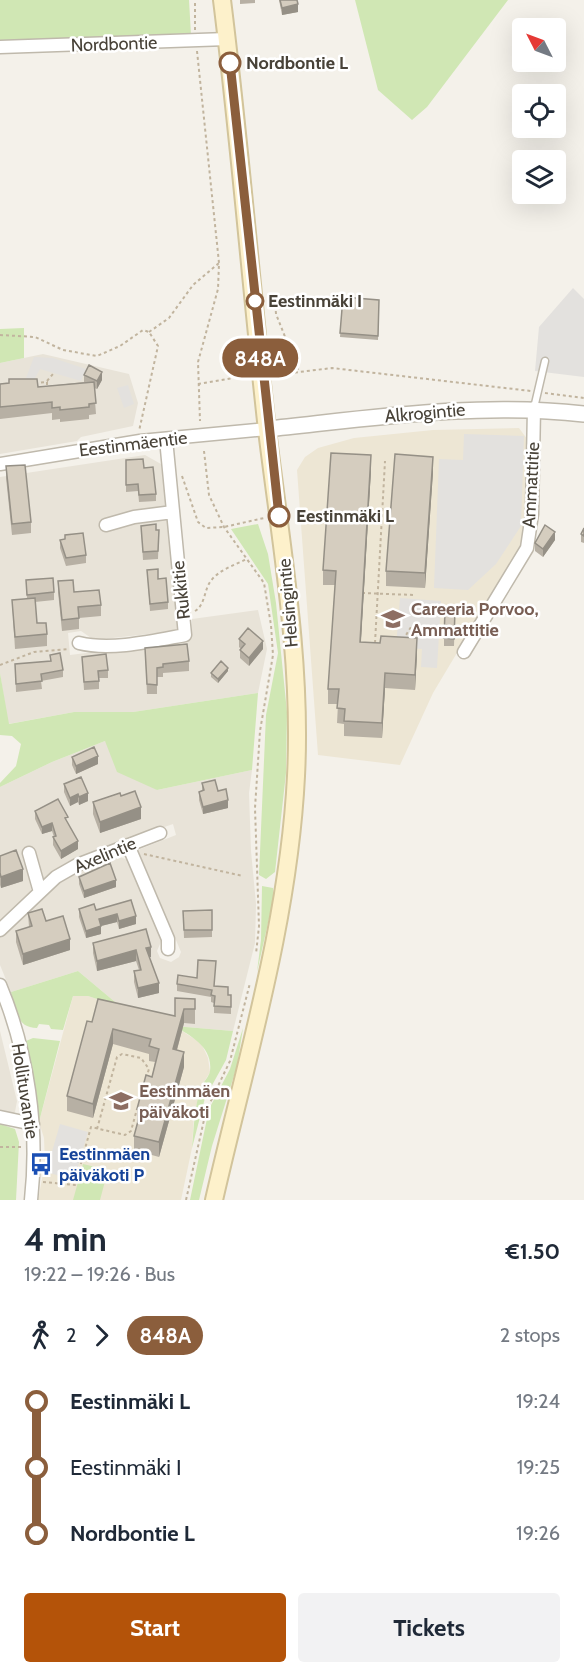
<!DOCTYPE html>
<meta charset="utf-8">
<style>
body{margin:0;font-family:Cabin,sans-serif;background:#f2f2f3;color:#1f2937;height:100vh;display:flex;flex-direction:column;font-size:22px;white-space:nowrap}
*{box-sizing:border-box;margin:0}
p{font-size:20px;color:#747a83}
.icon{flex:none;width:33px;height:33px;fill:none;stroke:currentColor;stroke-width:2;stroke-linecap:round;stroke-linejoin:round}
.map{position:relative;height:1200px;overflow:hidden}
.panel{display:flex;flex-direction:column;background:#fff;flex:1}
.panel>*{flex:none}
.badge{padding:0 12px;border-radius:20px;font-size:21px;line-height:39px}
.needle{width:39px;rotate:312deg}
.controls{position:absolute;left:512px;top:18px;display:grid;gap:12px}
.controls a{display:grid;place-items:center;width:54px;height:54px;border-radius:6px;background:#fff;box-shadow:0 6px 24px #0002;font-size:30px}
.map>.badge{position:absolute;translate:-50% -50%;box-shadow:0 0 0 3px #fff}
.legs{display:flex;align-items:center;gap:9px;height:66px;padding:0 24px;font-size:20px}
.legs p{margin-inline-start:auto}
.summary{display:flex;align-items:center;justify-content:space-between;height:102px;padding:0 24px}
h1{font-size:33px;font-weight:800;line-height:45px}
.action{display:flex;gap:12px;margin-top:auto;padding:12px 24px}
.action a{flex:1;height:69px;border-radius:6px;background:#b45309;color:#fff;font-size:24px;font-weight:800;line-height:69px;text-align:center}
.action a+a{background:#f2f2f3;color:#1f2937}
ul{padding:0 24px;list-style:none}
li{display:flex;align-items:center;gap:21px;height:66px;font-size:22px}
li i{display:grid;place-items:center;width:9px;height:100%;margin:0 8px;background:currentColor}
li i::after{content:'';width:15px;height:15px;margin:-8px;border:4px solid;border-radius:50%;background:#fff}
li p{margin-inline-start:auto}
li:first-child i{background:linear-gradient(#0000 50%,currentColor 0)}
li:last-child i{background:linear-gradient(currentColor 50%,#0000 0)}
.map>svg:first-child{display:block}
.residential{fill:#e8e3d8}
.education{fill:#ede6d4}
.green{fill:#d0e7b4}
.parking{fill:#e3e1de}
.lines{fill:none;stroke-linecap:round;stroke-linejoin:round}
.service-casing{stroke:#bfb9ac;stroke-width:9}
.minor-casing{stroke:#bfb9ac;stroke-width:15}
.tertiary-casing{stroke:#bfb9ac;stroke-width:18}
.secondary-casing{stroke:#d2c49b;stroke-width:20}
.path{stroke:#c1b49e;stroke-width:2;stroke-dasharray:3 3;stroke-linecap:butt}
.service{stroke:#fff;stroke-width:6}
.minor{stroke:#fff;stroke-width:12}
.tertiary{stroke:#fff;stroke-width:15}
.secondary{stroke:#fdf1cb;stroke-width:16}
.wall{fill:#b7b0a4}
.shaded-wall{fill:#959086}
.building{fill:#d5cdbf;stroke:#959086;stroke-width:1.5}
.line-1-casing{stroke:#fff;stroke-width:14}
.line-1{stroke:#8b5e3c;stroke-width:9}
.stop-1-dot{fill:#fff;stroke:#8b5e3c;stroke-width:3}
.labels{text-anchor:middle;stroke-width:5;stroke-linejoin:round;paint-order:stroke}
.street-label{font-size:18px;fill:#484238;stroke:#fff}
.stop-label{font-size:18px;font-weight:bold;fill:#484238;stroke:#fff;text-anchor:start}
.education-label{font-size:18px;font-weight:bold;fill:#785e54;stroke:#fff;text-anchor:start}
.transit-label{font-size:18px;font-weight:bold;fill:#164399;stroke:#fff;text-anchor:start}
</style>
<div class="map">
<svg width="584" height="1200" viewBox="0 0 584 1200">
<rect width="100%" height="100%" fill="#f4f1ea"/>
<path class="residential" d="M43,354L129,374L138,403L133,426L81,437L77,441L0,454V363Z
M145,455L161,464L180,624L176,631L94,640L81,631L68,633L70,655L191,640L192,619L258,610L267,649L258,693L133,712H74L8,724L0,673V477Z
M105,741L157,790L252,770L249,793L251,851L256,904L255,943L233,1031L174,1026L121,1007L78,971L11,992L0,965V936L64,878L117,856L128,860L163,937L157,951L160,958L171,962L179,957L181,952L138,850L176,835L173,824L79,857L44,880L23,853L32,892L0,922V787L52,762Z
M0,1031L17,1101L15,1112L11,1115L0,1112Z"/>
<path class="education" d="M519,428L530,443L528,514L522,544L433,693L400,765L318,755L297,470L305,457L318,448L354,438L433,430Z
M73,996H88L174,1026L201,1043L208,1058L210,1072L201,1087L194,1115L192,1148L181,1200H38L45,1163L44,1138L39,1122Z"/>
<path class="green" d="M0,0H189L191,35L0,42Z
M355,0H508L427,107L412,120L378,90Z
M24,328V358L0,363V329Z
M258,524L268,554L276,603L287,712L286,773L275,872L266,879L259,875L266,715L278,653L268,584L231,529Z
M0,673L9,724L74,712H133L258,693L252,770L157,790L117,772L105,741L52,762L0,787V783L16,766L21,744L12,736L0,735Z
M262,886L273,888L274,896L257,972L261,940Z
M78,971L121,1007L88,996H73L63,1030L51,1029L49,1025L39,1024L37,1028C16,1028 15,1008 11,992Z
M174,1026L233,1031L226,1060L205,1098L192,1148C194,1128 194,1107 201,1088C203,1082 209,1077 210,1071C213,1047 191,1036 174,1026Z
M243,1028L237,1066L212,1146L199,1200H190L209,1109L230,1069Z
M33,1038L60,1041L39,1122L26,1041Z
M0,1124L15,1129L19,1142L16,1200H0Z
M83,1164L108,1170L100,1200H73Z"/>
<path class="parking" d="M573,288L584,299V377L535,371L539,327Z
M34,357L53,358L86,369L81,381L40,369L34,380L26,378Z
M128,385L134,404L124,408L117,388Z
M464,434L524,436L521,526L496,564L468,590L434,588L439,459L463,460Z
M400,598L441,601L437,668L421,667L422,649L396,647Z
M60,1124L88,1132L74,1180L46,1172Z"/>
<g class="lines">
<g class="service-casing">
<path id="service" d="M534,408L545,361"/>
</g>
<g class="minor-casing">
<path id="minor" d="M0,47L227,39
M0,464L140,441L267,429
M106,525L134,517L173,512
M79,643C111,651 153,641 185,635L166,439
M464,652L527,548L532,514L534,408
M128,845L168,939V949
M29,853L40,892
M0,930L56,877L77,865L160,833
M0,985C28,1052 39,1128 31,1200
M0,1117L33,1124"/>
</g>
<g class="tertiary-casing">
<path id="tertiary" d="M267,429C373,418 477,402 584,414"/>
</g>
<g class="secondary-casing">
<path id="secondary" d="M214,1200C246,1060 289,920 296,776C302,660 281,545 267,430C251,287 240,143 222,0"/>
</g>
<path class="path" d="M195,30V0
M197,51L219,263L218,289L198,362L200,421
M275,299L276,314L299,372
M149,332L169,318L193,285L219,263
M0,335L35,337L63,350L97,356L120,346L143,330L149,332L158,346L139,431
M283,374L332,368L531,391
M47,381L53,374
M35,383L47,382V388
M198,384L245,376
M545,393L584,398
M204,451L209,495L224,527L264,583L271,625L273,655L260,731L255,808L259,926L256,954
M182,476L198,522L206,528L224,527L264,518
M362,593L414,595
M195,611C205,605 204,591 210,582C218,570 235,565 247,559
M403,640L411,627
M375,643L385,461
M0,665L34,652L69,649
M144,854L243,876
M97,1129L117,1057L122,1054L141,1058L149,1069L146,1078
M0,1147H21
M43,1182L75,1185L91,1127L125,1135L131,1131L137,1109
M186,1200L206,1111L230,1061L250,983"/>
<use href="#service" class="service"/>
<use href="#minor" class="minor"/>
<use href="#tertiary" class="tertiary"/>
<use href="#secondary" class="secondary"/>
</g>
<path class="wall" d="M240,0H255V3L240,4Z
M279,0H297L298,12L282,15Z
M343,297L379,300L378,340L340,337Z
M84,375L102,380L97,389L94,388L96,414L89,415V419L60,422V419L52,420V413L0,419V384L38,387L84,382Z
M126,460L144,468L156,494V501L139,502L138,491L126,492Z
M6,466L31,522V533L12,535L6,478Z
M371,470L361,642L417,653L415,690L385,688L382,738L344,736V724L337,723L338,704H328V689L335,585H323V570Z
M433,472L425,588L386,586V571Z
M141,526L156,530H159L158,559L143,560Z
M584,528V543L581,542V534Z
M65,535L86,555V563L66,566L60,548V540L65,539Z
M555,540L543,557L535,551V543Z
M147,570L158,579L168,602V609L150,611Z
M26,580L54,592V600L35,602L37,623L47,634V646L15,649L12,600L27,599Z
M58,581L74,592L101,605V616L79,618V629L62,631L58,592Z
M455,611L454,646H444V638Z
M239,639L263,649L249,666L240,658V650L241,649L239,647Z
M145,648L189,661V671L163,673V677H157V694H147Z
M50,655L63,670V677L41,681L42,689L16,692L15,664L50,661Z
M82,657L108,670V678H99V689L84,690Z
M228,671L218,683L211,677V673Z
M72,757L98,764L76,774L72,765Z
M202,783L228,808L203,814L199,800V792L202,791Z
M64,784L88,801L79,805L78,802L70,806L64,792Z
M121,796L141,819L100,833L93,814V802Z
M35,811L68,824L78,849L61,859L53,845V837H54L52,831L42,834L35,819Z
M0,856L23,881L1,888L0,885Z
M79,877L116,887L84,898L79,884Z
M131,900L136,924L119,929L117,922L101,926V934L86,938L79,917V909L96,910Z
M212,910V937L184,938L183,911Z
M28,913L46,921L70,950L23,965L16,942V931L29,927Z
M146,929L151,957H149L159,993L138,998L134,982V971L139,970L136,961L97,971L93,953V943Z
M177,984L215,986L228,995H231V1014L214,1013V1003L211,1002V997L177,991Z
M195,999V1024L184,1023L177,1050L184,1067L159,1157L134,1150V1136L137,1124V1109L152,1077L155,1062L149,1061V1054L113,1044L93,1118L67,1111V1096L92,1022L175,1016Z"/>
<path class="shaded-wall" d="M298,4V12L282,15V8Z
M102,372V380L97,389V381Z
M371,455V470L360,656V642Z
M433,457V472L425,588V573Z
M555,532V540L543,557V549Z
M417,638V653L415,690V675Z
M263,641V649L249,666V658Z
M228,668V671L218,683V679Z
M385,673V688L382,738V723Z
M98,756V764L76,774V766Z
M88,793V801L79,805V797Z
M78,794V802L70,806V798Z
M228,800V808L203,814V807Z
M141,807V819L100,833V822Z
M52,823V831L42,834V827Z
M78,841V849L61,859V851Z
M23,869V881L1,888V877Z
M116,880V887L84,898V891Z
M117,914V922L101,926V934L86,938V931L99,919Z
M136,916V924L119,929V921Z
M70,939V950L23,965V954Z
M151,947V957L146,958V948Z
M136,950V961L97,971V961Z
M159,983V993L138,998V988Z
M184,1009V1023L173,1064V1049Z
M113,1029V1044L93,1118V1104Z
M184,1052V1067L159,1157V1142Z"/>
<path class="building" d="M280,0H297L298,4L282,8Z
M343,297L379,300L378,336L340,333Z
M89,365L102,372L97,381L84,375Z
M9,379H37L38,387L94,382L96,403L89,404V407L60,410V407L52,408V402L0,407V384L9,383Z
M331,453L371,455L360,642L380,643L381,636L417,638L415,675L385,673L382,723L344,721L345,709L337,708L339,689H328L336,571L323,570Z
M395,454L433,457L425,573L386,571Z
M143,459L144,468L153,467L156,494L139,495L138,484L126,485V460Z
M25,465L31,522L12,524L6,466Z
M156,524V530H159L158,551L143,552L141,526Z
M545,525L555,532L543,549L535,543Z
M584,528V536L581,534Z
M83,533L86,555L66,558L60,540L65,539V535Z
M158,569V579L166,578L168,602L150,604L147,570Z
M53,578L54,592L27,595L26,580Z
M73,580L74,592L99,590L101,605L78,607L79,618L62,620L58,581Z
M35,598L37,623H46L47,634L15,637L12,600Z
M445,611H455L454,639L444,638Z
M248,628L263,641L249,658L240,650L245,644L239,639Z
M187,644L189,661L163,664V667L157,668V685L147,684L145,648Z
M60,653L63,670L41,674L42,681L16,684L15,664L51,661L50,655Z
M106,654L108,670L98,671L99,681L84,682L82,657Z
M221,661L228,668L218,679L211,673Z
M94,747L98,756L76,766L72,757Z
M81,777L88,793L79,797L78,794L70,798L64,784Z
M215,780L218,791L226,789L228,800L203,807L199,792L204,790L202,783Z
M135,791L141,807L100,822L93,802L120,793L121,796Z
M58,799L68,817L65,818L78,841L61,851L53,837L56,836L52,823L42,827L35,811Z
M16,850L23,869L1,877L0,873V856Z
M110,863L116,880L84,891L79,877Z
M131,900L136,916L119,921L117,914L99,919L101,926L86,931L79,909L94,904L96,910Z
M42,909L46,921L63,916L70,939L23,954L16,931L32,926L28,913Z
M212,910V930H184L183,911Z
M146,929L151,947L146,948L159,983L138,988L134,971L141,970L136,950L97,961L93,943Z
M198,960L216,961L214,986L228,987V995H231V1007L214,1006L215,996L211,995L212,990L177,984L178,975L197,978Z
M175,998L195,999V1009H184L173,1049L184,1052L159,1142L134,1136L141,1110L137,1109L146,1075L152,1077L159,1049L149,1046L151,1039L113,1029L93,1104L67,1096L87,1021L92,1022L98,999L175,1016Z"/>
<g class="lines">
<g class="line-1-casing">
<path id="line-1" d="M230,63L279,516"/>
</g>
<use href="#line-1" class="line-1"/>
</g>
<defs>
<g id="school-bare" transform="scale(1.8)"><path d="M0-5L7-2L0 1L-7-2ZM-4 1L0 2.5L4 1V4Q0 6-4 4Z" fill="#8d6e63" stroke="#fff" stroke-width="2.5" paint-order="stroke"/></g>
<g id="bus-bare" transform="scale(1.8)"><path d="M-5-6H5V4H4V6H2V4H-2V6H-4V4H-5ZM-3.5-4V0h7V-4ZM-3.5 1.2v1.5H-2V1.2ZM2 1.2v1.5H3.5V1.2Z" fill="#1a4fb4" stroke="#fff" stroke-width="2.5" paint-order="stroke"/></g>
</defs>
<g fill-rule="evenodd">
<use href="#school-bare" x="393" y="619"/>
<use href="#school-bare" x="121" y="1101"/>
<use href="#bus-bare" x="41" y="1164"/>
</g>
<g class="stop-1-dot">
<circle cx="230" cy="63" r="10"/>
<circle cx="255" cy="301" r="8"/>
<circle cx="279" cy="516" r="10"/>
</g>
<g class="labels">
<g class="street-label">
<text transform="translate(114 44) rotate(-2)" y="6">Nordbontie</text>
<text transform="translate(425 413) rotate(-5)" y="6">Alkrogintie</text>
<text transform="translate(133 444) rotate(-7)" y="6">Eestinmäentie</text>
<text transform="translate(531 485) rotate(-87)" y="6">Ammattitie</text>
<text transform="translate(181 590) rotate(-96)" y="6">Rukkitie</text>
<text transform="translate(288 603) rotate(-95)" y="6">Helsingintie</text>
<text transform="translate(105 855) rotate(-23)" y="6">Axelintie</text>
<text transform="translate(25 1091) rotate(81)" y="6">Hollituvantie</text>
</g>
<g class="stop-label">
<text x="246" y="69">Nordbontie L</text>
<text x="268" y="307">Eestinmäki I</text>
<text x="296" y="522">Eestinmäki L</text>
</g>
<g class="education-label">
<text x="411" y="615">Careeria Porvoo,<tspan x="411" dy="21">Ammattitie</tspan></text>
<text x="139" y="1097">Eestinmäen<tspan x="139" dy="21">päiväkoti</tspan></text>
</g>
<g class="transit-label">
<text x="59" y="1160">Eestinmäen<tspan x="59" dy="21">päiväkoti P</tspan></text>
</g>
</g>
</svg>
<div class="controls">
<a><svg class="needle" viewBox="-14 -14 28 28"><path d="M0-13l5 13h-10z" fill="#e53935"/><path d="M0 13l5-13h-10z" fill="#747a83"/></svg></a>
<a><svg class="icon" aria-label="locate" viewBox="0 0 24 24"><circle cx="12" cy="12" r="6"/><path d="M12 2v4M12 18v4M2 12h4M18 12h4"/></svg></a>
<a><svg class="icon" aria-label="layers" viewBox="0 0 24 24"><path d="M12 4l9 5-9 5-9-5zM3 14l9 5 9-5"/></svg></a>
</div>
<b class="badge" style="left:260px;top:358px;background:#8b5e3c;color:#fff">848A</b>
</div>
<section class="panel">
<div class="summary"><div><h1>4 min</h1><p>19:22 – 19:26 · Bus</p></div><b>€1.50</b></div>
<div class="legs"><svg class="icon" aria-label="walk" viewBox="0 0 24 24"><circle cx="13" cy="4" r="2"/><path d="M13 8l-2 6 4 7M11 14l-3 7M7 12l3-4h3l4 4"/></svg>2<svg class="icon" aria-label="forward" viewBox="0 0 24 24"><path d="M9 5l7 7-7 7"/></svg><b class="badge" style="background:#8b5e3c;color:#fff">848A</b><p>2 stops</p></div>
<ul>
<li><i style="color:#8b5e3c"></i><b>Eestinmäki L</b><p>19:24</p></li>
<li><i style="color:#8b5e3c"></i><span>Eestinmäki I</span><p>19:25</p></li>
<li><i style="color:#8b5e3c"></i><b>Nordbontie L</b><p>19:26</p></li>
</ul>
<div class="action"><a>Start</a><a>Tickets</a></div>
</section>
